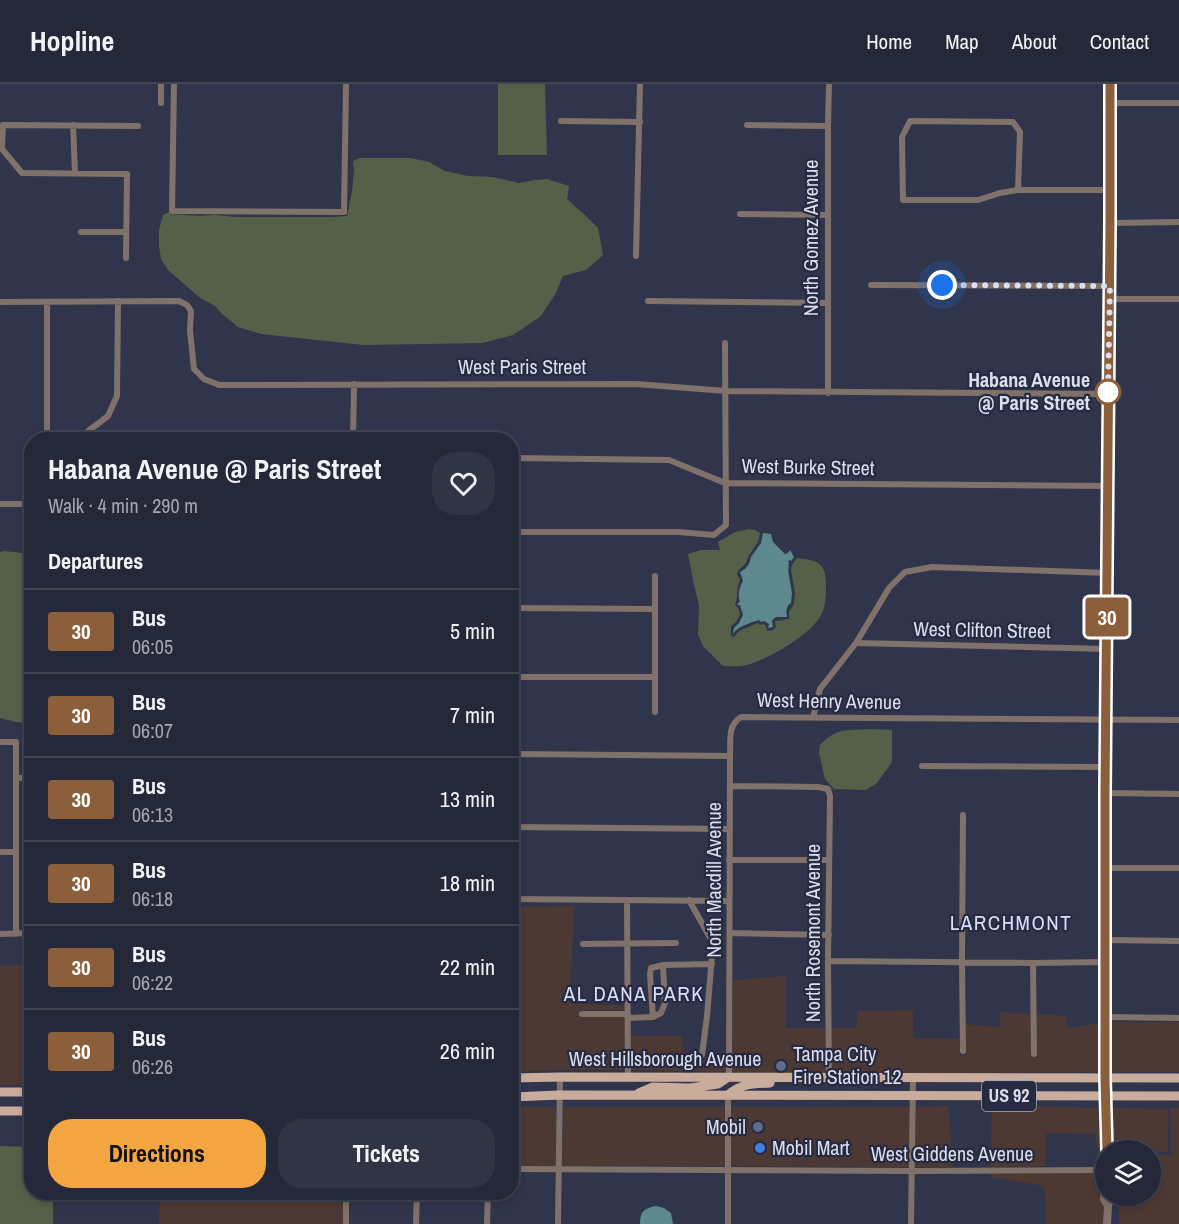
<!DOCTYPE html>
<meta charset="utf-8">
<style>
body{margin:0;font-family:"Archivo Narrow",sans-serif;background:#303444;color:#f1f3f6;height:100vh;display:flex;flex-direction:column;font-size:22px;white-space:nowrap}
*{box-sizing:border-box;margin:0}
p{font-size:20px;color:#a3a6ae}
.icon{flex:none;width:33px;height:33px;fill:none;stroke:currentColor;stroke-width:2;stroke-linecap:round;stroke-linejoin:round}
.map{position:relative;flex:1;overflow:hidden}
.panel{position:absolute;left:24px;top:348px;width:495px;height:768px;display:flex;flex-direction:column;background:#242839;border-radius:24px;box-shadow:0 3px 9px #0003,0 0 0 2px #414453}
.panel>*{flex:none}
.badge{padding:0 12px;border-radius:4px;font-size:21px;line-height:39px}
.fabs{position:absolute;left:1095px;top:1056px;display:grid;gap:12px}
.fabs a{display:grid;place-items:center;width:66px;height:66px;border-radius:50%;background:#242839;box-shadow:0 3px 9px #0003,0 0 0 2px #414453;font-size:30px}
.you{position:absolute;width:30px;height:30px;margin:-15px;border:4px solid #fff;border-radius:50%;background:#1a73e8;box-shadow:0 0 0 9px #1a73e833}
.map>.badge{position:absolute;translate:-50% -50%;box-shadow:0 0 0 3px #fff}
h2{padding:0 24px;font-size:22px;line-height:54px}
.round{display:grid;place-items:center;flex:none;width:63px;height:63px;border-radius:24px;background:#303444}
.overview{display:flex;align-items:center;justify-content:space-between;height:102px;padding:0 24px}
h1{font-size:28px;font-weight:700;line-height:45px}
.button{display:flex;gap:12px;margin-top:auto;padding:12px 24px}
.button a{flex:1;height:69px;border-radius:24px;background:#f2a541;color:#111;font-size:24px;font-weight:700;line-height:69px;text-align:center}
.button a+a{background:#303444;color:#f1f3f6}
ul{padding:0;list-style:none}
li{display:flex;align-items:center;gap:18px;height:84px;padding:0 24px;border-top:2px solid #414453}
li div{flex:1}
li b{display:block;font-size:22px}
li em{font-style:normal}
li .badge{min-width:66px;font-weight:700;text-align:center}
header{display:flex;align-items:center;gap:36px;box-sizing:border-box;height:84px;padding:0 30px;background:#242839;border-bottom:2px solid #414453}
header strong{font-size:28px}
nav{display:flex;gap:33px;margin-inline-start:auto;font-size:21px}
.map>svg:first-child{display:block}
.commercial{fill:#4d3933}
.green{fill:#546148}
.water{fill:#5d888d}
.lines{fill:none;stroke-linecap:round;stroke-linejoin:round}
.minor{stroke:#80726a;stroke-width:6}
.tertiary{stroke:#80726a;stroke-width:8}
.primary{stroke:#c9ac9c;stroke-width:9}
.line-casing{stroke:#fff;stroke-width:14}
.line{stroke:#8b5e3c;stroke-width:9}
.walk{stroke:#dadeed;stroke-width:6;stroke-dasharray:0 10.8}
.stop-dot{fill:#fff;stroke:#8b5e3c;stroke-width:3}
.service-dot{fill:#5c6f8a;stroke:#272a41;stroke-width:2}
.shop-dot{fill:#3f7fe0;stroke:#272a41;stroke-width:2}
.labels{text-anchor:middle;stroke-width:4.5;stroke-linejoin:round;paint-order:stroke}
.shield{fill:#272a41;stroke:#a4a8b9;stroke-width:1.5}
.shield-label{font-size:18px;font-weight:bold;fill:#dadeed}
.street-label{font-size:20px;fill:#dadeed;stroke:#272a41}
.stop-label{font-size:20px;font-weight:bold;fill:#dadeed;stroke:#272a41;text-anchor:end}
.poi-label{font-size:20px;fill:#dadeed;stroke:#272a41;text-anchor:start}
.neighbourhood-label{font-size:21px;letter-spacing:1.5px;fill:#d7defc;stroke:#272a41}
</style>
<header>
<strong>Hopline</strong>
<nav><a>Home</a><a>Map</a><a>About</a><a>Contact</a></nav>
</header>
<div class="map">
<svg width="1179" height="1140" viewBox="0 0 1179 1140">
<rect width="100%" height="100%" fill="#30354c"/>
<path class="commercial" d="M574,822L570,919L624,922L625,926H580L579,933H625V986H560L512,988V823Z
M31,880V1001H0V882Z
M786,892V944H826V990L732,988L733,896Z
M913,926L914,954L959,955L960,971H966V940L999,943L1001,928L1031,930V973H1037V930L1066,932L1068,944L1102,939V988L832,990V944H856L858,927Z
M1109,938H1179V988H1108Z
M631,952H682L685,975L726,976V988L631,986Z
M948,1022L953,1083H915V1023Z
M1027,1022L1103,1024L1105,1082H1097L1098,1079L1096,1050L1048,1049L1045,1052V1082L990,1083L992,1023Z
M512,1023H556V1082H512Z
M563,1023H725V1082H562Z
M731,1023H909V1083L731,1082Z
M1109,1024L1168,1025V1068L1111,1066Z
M1170,1024H1179V1140H1119V1112H1150L1151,1071H1171Z
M1105,1089V1098L1101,1105V1114L1104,1124V1140H1046L1044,1102L990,1093V1090Z
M160,1109H343V1140H159Z"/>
<path class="green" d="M498,0H545L547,71H498Z
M360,74H411L429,78L445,87L468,92L492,93L519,99L535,96L547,95L569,102L567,115L585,131L598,144L603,171L586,186L563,192L556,209L541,232L513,251L483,259L364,261L261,250L238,243L222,230L215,222L199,213L168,186L161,175L159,162V146L163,131L169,128L170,130L199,132L215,131L236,133H333L347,132L352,108L354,86L353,77Z
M749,445L755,446L760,449L758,458L749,471L746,479L738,487L737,491L740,496C736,504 738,514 735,521L738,524L740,530L737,537L731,542V552L734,553L739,547L758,539L760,541L764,540L766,542L767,547L773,546L776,543L775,537L789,535V528L794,520L795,509L791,486L792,481L797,474C817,477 826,477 826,501C826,511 826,523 820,533C808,552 769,575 747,581C739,583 731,582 723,582L703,562L698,550L699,522L693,496L688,470L701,466H720L718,458L735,448Z
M4,467L31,470V639L16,638L0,634V468Z
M869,645L892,646V678L877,699L866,706L834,705L825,695L819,669L820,661C837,643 846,647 869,645Z
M0,1062L31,1063L32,1108L53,1109V1140H0Z"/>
<path class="water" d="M763,449L771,450L773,458L785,470L788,469L790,466L794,473L791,477L790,476L788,477L789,480L788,482L789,483L788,486L792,509L791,519C786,522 786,528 787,533H776L773,535L772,538L773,543L768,544L769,540L764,537L761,538L759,536C750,539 738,542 733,550L734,544L739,539L743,531L740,521H737L740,517C737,512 740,502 743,497L740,488L745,485L749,480L751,473L761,459Z
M656,1122L664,1124L671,1129L673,1140H640C640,1128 644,1124 656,1122Z"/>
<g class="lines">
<path class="minor" d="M174,0L172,127L344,128L346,0
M161,19V0
M1110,19H1179
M561,37L640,38
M73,41L75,89
M747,41L828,42
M1018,106L1020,48L1013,38L910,37L902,53L903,116H978L1000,109L1018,106H1110
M740,130L828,131
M1110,139L1179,138
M81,148H126
M636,172L640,0
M126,174L127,90L22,89L2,65L3,41L138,42
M871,201L1110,202
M1109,215H1179
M648,217L828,219
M0,218L179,217L187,221L191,227L190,247L194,285L204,295L219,301L636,300L726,307L1108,310
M828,309V42L829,0
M47,350L83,351L108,332L117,312L118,217
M47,356V218
M353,356L354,300
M512,374L669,376L725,399L1108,402
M0,420H32
M512,448H678L714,451L726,441L725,259
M512,524L655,525
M856,559L1107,565
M512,593H655
M655,628V492
M813,634L820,605L856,559L889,504L905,488L932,483L1108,489
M0,658H16V850
M512,670L730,672
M922,682L1106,683
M17,694H32
M731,702L818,703L828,705L830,712L828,877L829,994
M1105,709L1179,710
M512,743L730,745
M0,768H15
M729,776H829
M1106,784H1179
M512,815L729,817
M627,816L628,993
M689,816L713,859L707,932L702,971
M730,849L829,851
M0,850L32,849
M1106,856L1179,857
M583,860L676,859
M828,877L1033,879L1106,878
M1033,879L1034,970
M582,930H628
M653,933L650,890L651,884L663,881L712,880
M1105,933L1179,934
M628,934L653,933L661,929L665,919L663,881
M963,967L962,878L963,731
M729,993L730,672C731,656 727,642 741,633L1179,636
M512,1085L912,1087L1106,1086
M346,1140V1108
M416,1140L417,1108
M487,1140L488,1108
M558,1140L560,993
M728,1140V1011
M911,1140L913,993"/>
<path class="tertiary" d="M1108,1066L1105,994V709L1110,139V0
M1106,1103L1104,1115L1108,1122
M1107,1140L1108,1122L1111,1112"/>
<path class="primary" d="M512,994L560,993L1179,994
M0,1008H32
M639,1009L653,1003L690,1004L718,1000L727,994
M728,1011C742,999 753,1000 770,999
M512,1013L559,1011L1179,1012
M0,1027H32"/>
</g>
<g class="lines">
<g class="line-casing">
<path id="line" d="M1107,1066L1105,994V709L1110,138V0"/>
</g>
<use href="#line" class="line"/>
<path class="walk" d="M942,201L1110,202L1108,308"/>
</g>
<circle class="stop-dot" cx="1108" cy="308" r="12"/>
<g class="service-dot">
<circle cx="781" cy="982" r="6"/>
<circle cx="758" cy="1043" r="6"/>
</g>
<circle class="shop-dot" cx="760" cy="1064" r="6"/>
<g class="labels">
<rect class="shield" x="982" y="997" width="54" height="30" rx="4.5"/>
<g class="shield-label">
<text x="1009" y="1018">US 92</text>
</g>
<g class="street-label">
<text transform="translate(811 154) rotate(-90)" y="7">North Gomez Avenue</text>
<text x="522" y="290">West Paris Street</text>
<text transform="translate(808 383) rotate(1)" y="7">West Burke Street</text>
<text transform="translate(982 546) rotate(1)" y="7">West Clifton Street</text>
<text transform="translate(829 617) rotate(1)" y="7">West Henry Avenue</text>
<text transform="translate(714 796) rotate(-90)" y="7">North Macdill Avenue</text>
<text transform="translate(813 849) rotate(-90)" y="7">North Rosemont Avenue</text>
<text x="665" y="982">West Hillsborough Avenue</text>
<text x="952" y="1077">West Giddens Avenue</text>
</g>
<g class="stop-label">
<text x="1090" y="303">Habana Avenue<tspan x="1090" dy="23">@ Paris Street</tspan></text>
</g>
<g class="poi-label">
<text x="793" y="977">Tampa City<tspan x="793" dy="23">Fire Station 12</tspan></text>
<text x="746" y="1050" text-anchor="end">Mobil</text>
<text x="772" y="1071">Mobil Mart</text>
</g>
<g class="neighbourhood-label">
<text x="1011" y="846">LARCHMONT</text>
<text x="634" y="917">AL DANA PARK</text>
</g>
</g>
</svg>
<div class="fabs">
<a><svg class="icon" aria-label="layers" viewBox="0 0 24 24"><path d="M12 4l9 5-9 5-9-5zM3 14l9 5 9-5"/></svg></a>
</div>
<div class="you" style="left:942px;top:201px"></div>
<b class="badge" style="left:1107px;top:533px;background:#8b5e3c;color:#fff">30</b>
<section class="panel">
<div class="overview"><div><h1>Habana Avenue @ Paris Street</h1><p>Walk · 4 min · 290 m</p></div><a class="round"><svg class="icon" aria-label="heart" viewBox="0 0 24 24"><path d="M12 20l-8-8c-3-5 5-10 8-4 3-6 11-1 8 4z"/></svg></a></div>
<h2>Departures</h2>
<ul>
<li><span class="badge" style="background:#8b5e3c;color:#fff">30</span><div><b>Bus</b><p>06:05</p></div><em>5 min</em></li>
<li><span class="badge" style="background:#8b5e3c;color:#fff">30</span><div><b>Bus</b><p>06:07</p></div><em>7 min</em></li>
<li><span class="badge" style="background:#8b5e3c;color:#fff">30</span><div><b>Bus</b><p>06:13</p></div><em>13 min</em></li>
<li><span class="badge" style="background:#8b5e3c;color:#fff">30</span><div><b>Bus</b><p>06:18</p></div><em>18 min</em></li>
<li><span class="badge" style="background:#8b5e3c;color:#fff">30</span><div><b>Bus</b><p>06:22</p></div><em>22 min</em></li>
<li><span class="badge" style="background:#8b5e3c;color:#fff">30</span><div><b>Bus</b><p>06:26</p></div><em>26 min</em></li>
</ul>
<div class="button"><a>Directions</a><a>Tickets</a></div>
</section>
</div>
